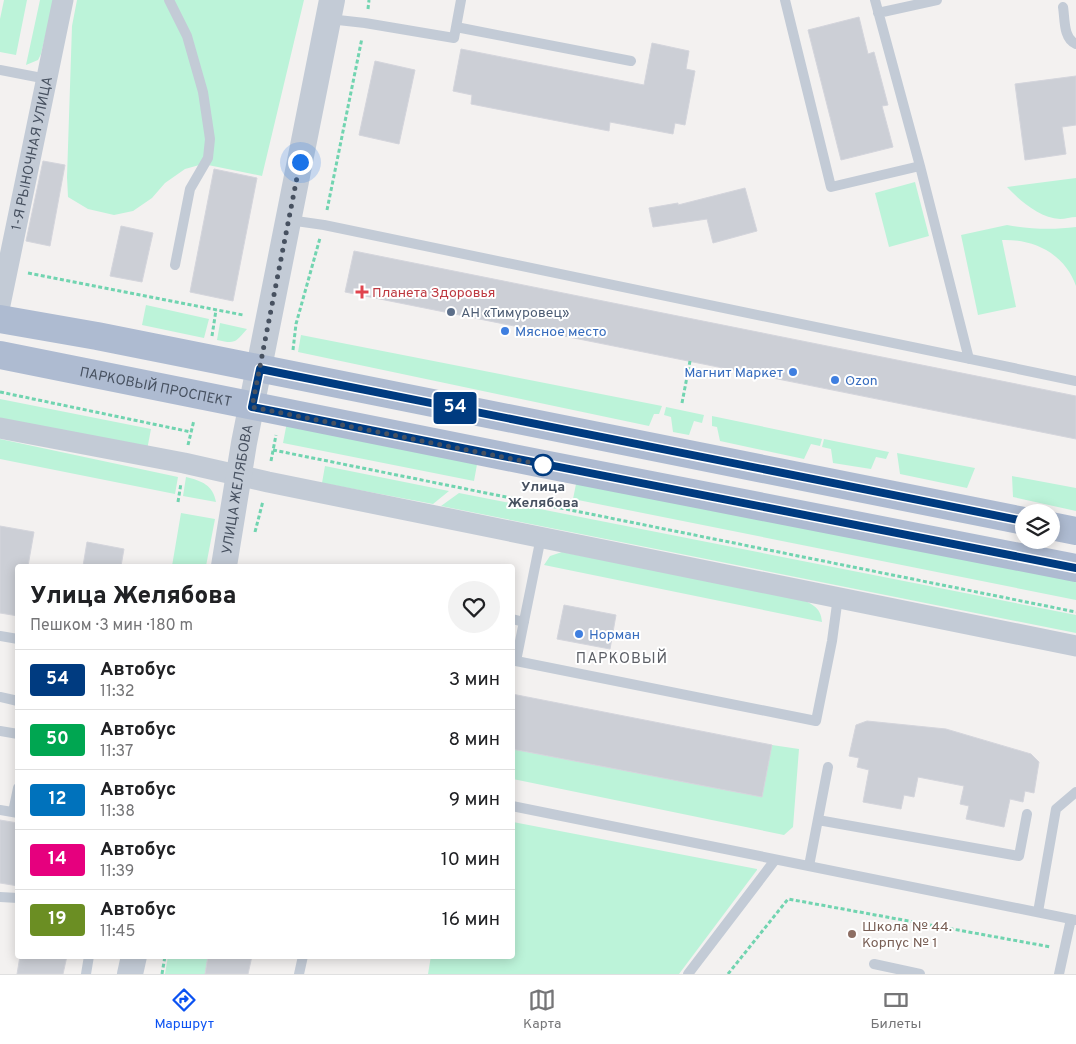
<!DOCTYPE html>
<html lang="ru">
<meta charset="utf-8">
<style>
body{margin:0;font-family:Overpass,sans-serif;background:#f2f2f2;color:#202124;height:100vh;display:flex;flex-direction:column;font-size:19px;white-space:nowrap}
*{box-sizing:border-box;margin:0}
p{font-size:16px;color:#757577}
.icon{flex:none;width:28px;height:28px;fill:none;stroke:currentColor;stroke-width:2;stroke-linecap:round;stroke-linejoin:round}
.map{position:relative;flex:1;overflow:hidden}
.side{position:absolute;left:15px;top:564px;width:500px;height:395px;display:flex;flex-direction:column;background:#fff;border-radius:5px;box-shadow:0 2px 12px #0003}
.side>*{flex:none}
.badge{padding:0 10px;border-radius:4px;font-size:18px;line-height:32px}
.controls{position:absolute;left:1015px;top:504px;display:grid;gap:10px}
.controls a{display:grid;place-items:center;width:45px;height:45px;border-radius:50%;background:#fff;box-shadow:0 2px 12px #0003;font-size:25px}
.you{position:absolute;width:25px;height:25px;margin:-12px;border:4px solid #fff;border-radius:50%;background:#1a73e8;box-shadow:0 0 0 8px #1a73e833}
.map>.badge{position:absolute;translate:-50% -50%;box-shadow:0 0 0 2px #fff}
.round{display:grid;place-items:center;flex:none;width:52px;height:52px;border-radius:26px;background:#f2f2f2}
.headline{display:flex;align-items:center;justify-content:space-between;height:85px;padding:0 15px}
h1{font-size:24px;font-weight:800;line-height:38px}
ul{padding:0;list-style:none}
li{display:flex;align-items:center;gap:15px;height:60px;padding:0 15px;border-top:1px solid #e0e0e0}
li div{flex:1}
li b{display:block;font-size:19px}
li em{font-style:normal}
li .badge{min-width:55px;font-weight:700;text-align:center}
.tab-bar{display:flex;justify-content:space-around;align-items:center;height:70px;border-top:1px solid #e0e0e0;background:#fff;font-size:14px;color:#757577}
.tab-bar a{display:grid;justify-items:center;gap:2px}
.tab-bar .selected{color:#0b52f2}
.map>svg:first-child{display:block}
.green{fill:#bcf3d9}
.building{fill:#cccfd6;stroke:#d4d5dc}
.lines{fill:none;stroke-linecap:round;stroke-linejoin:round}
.path{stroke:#71d4b0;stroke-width:3;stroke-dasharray:4 2.5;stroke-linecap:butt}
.service{stroke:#c3cbd6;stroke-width:10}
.minor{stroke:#c3cbd6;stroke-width:21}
.tertiary{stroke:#c3cbd6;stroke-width:26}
.primary{stroke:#aebbd1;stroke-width:28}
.line-casing{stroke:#fff;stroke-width:11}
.line{stroke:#003b80;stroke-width:8}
.walk{stroke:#475160;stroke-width:5;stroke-dasharray:0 9}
.health-dot{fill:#e0444e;stroke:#fff;stroke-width:2}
.service-dot{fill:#5c6f8a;stroke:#fff;stroke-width:2}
.shop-dot{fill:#3f7fe0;stroke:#fff;stroke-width:2}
.stop-dot{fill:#fff;stroke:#003b80;stroke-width:2.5}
.education-dot{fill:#8d6e63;stroke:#fff;stroke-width:2}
.labels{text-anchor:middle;stroke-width:4;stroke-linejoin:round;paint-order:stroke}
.street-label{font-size:14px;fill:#475160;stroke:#fff}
.health-label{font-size:14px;fill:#be3a42;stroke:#fff;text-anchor:start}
.service-label{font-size:14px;fill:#4e5e75;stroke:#fff;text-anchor:start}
.shop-label{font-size:14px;fill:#366cbe;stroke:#fff;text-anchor:start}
.stop-label{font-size:14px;font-weight:bold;fill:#475160;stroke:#fff}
.education-label{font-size:14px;fill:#785e54;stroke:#fff;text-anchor:start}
.neighbourhood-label{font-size:15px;letter-spacing:1px;fill:#5c5f66;stroke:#fff}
</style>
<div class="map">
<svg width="1076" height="974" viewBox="0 0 1076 974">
<rect width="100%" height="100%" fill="#f3f1f0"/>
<path class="green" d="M4,0H27L16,55L0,52V19Z
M40,0H54L41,54L38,60L26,65Z
M77,0H304L262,176L203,164L185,169L165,183L152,198L133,211L114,215L88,209L68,197L67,177L72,26Z
M1076,178V217C1071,217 1065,219 1060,219C1040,218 1020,201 1007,187Z
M915,182L929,236L889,247L875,193Z
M1007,225C1030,229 1052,230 1076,227V286C1065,254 1034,239 1002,240L1016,307L978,315L961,235Z
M146,305L209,319L204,338L142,325Z
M220,323L247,329C235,343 235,344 217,340Z
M301,335L662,406L659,414H654L649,426L298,352Z
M0,399L151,429L147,450L0,420Z
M666,407L704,415L702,423L694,421L689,435L673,432L671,417L664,415Z
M712,416L822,439L820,446L811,444L804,459L720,441L717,427L712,426Z
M287,422L478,459L474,481L283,443Z
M0,439L178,477L175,494L0,459Z
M824,439L889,452L886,459L876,457L871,469L833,463L831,449L822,447Z
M897,453L975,468L967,488L900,474Z
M325,466L449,491L433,504L322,483Z
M1012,476L1076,488V511L1013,497Z
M186,477C202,481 213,485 216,502L183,496Z
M577,479L1076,579V600L573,499Z
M459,493L1076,615V633L441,506Z
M181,513L215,519L206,566H172Z
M562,552L797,598C810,603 821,606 822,622L544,565L550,556Z
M772,745L799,749L793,827L784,835L513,779L512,749L762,797Z
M513,822L757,869V870L679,974H428L431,956H512Z
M168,956H208L205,974H165Z"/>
<path class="building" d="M859,17L868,54L874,52L888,105L882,106L893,147L841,160L808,30Z
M652,43L689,51L686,69L695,71L685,125L675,123L673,134L610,122L609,131L471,104L472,95L453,91L461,49L644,85Z
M375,61L415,70L399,144L359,135Z
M1076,76V125L1062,127L1066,154L1025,160L1015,84Z
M43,161L65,165L50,246L26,241Z
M214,169L257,178L233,301L190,292Z
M745,188L757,231L713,243L707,219L653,227L649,208L678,203V205Z
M121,226L153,233L142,282L110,276Z
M354,251L1076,396V439L345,292Z
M0,526L34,532L28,566H18V616L0,613Z
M87,542L124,549L121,566H83Z
M564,605L616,615L610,649L557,639Z
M512,694L772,745L762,797L512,749Z
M867,721L946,729L1031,754L1039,762L1034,793L1025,791L1023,802L1010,799L1004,827L966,819L969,806L960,804L964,786L918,777L914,797L904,795L901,809L863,802L869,770L857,767L859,758L849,756L856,725Z
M0,820L18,823V886L0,883Z
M20,956H67L63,974H17Z
M208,956H252L248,974H205Z"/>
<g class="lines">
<path class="path" d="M368,9L369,0
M327,210L362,38
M28,273L243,315
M212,336L216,310
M293,350L296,324L320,238
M0,392L191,432
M682,403L690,361
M188,445L194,420
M273,450L1076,612
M271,461L276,435
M178,502L181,483
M255,532L263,501
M162,974L165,956
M728,974L788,899L1051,947"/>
<path class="service" d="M169,0L187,36L203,92L210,139L208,158L190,189L175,265
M785,0L831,187L920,166
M875,0L920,166L969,359
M1063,7C1065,18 1063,39 1076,44
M878,13L937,0
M329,19L365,23L454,38L461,0
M456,27L631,61
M0,70L47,79
M289,220L324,225L1076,381
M541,537L516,661L816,721L832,641L838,597
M512,619L524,622
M0,636L18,639
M0,697L18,701
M0,731L18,734
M512,806L1076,920
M0,810L18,813
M13,812L18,788
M818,820L1019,856L1027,814
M809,866L828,767
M0,897L18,898
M1038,912L1056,809L1076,792
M874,964L920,974
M86,974L89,956
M299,974L303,956
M688,974L775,860
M1059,974L1071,919"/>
<g class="minor">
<path id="s1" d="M0,305L63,0"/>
<path d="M0,428L184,463L268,482L1076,646"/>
</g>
<g class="tertiary">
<path id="s2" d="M224,566L244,443L332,0"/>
<path d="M130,974L134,956"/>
</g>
<g class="primary">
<path d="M0,319L97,336L1024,521"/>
<path id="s3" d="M0,355L543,464L1076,568"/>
<path d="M1051,526L1076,531"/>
</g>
</g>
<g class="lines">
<g class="line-casing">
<path id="line" d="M1024,521L260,369L252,407L1076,568"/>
</g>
<use href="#line" class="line"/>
<path class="walk" d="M300,162L252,407L543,465"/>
</g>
<path class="health-dot" d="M359.5 284.5h5v5h5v5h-5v5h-5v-5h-5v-5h5z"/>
<circle class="service-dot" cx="451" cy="312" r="5"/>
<g class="shop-dot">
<circle cx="505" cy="331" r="5"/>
<circle cx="793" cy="372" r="5"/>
<circle cx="835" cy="380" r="5"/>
<circle cx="579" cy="634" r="5"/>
</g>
<circle class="stop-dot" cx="543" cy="465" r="10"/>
<circle class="education-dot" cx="852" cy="934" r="5"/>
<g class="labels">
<g class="street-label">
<text dy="5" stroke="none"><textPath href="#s1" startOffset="155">1-Я РЫНОЧНАЯ УЛИЦА</textPath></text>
<text dy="5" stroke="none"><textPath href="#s3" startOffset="159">ПАРКОВЫЙ ПРОСПЕКТ</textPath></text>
<text dy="5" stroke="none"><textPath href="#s2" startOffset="78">УЛИЦА ЖЕЛЯБОВА</textPath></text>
</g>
<g class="health-label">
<text x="372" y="297">Планета Здоровья</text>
</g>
<g class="service-label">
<text x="461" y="317">АН «Тимуровец»</text>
</g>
<g class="shop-label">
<text x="515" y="336">Мясное место</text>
<text x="783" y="377" text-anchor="end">Магнит Маркет</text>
<text x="845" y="385">Ozon</text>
<text x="589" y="639">Норман</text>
</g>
<g class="stop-label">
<text x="543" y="491">Улица<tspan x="543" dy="16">Желябова</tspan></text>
</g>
<g class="education-label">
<text x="862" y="931">Школа № 44.<tspan x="862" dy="16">Корпус № 1</tspan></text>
</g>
<g class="neighbourhood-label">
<text x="622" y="663">ПАРКОВЫЙ</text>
</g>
</g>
</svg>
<div class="controls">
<a><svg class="icon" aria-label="layers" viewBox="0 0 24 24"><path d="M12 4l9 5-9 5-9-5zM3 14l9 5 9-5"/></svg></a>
</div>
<div class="you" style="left:300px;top:162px"></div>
<b class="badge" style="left:455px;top:408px;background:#003b80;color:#fff">54</b>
<section class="side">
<div class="headline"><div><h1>Улица Желябова</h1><p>Пешком · 3 мин · 180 m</p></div><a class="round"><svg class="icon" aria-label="heart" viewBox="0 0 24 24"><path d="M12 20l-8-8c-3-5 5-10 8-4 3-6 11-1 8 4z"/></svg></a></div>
<ul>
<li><span class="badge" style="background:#003b80;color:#fff">54</span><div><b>Автобус</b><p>11:32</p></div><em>3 мин</em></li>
<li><span class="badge" style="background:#00a651;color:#fff">50</span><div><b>Автобус</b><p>11:37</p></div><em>8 мин</em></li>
<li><span class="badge" style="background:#0072bc;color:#fff">12</span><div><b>Автобус</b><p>11:38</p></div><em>9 мин</em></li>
<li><span class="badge" style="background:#e6007e;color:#fff">14</span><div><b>Автобус</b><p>11:39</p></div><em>10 мин</em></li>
<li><span class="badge" style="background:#6b8e23;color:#fff">19</span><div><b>Автобус</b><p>11:45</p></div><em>16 мин</em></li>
</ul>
</section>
</div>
<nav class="tab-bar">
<a class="selected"><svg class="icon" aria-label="directions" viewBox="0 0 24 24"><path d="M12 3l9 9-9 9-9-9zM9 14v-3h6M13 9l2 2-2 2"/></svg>Маршрут</a>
<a><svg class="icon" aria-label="map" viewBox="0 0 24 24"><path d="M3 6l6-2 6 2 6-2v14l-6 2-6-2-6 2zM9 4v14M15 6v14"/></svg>Карта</a>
<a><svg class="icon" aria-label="tickets" viewBox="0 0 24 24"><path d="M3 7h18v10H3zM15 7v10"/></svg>Билеты</a>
</nav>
